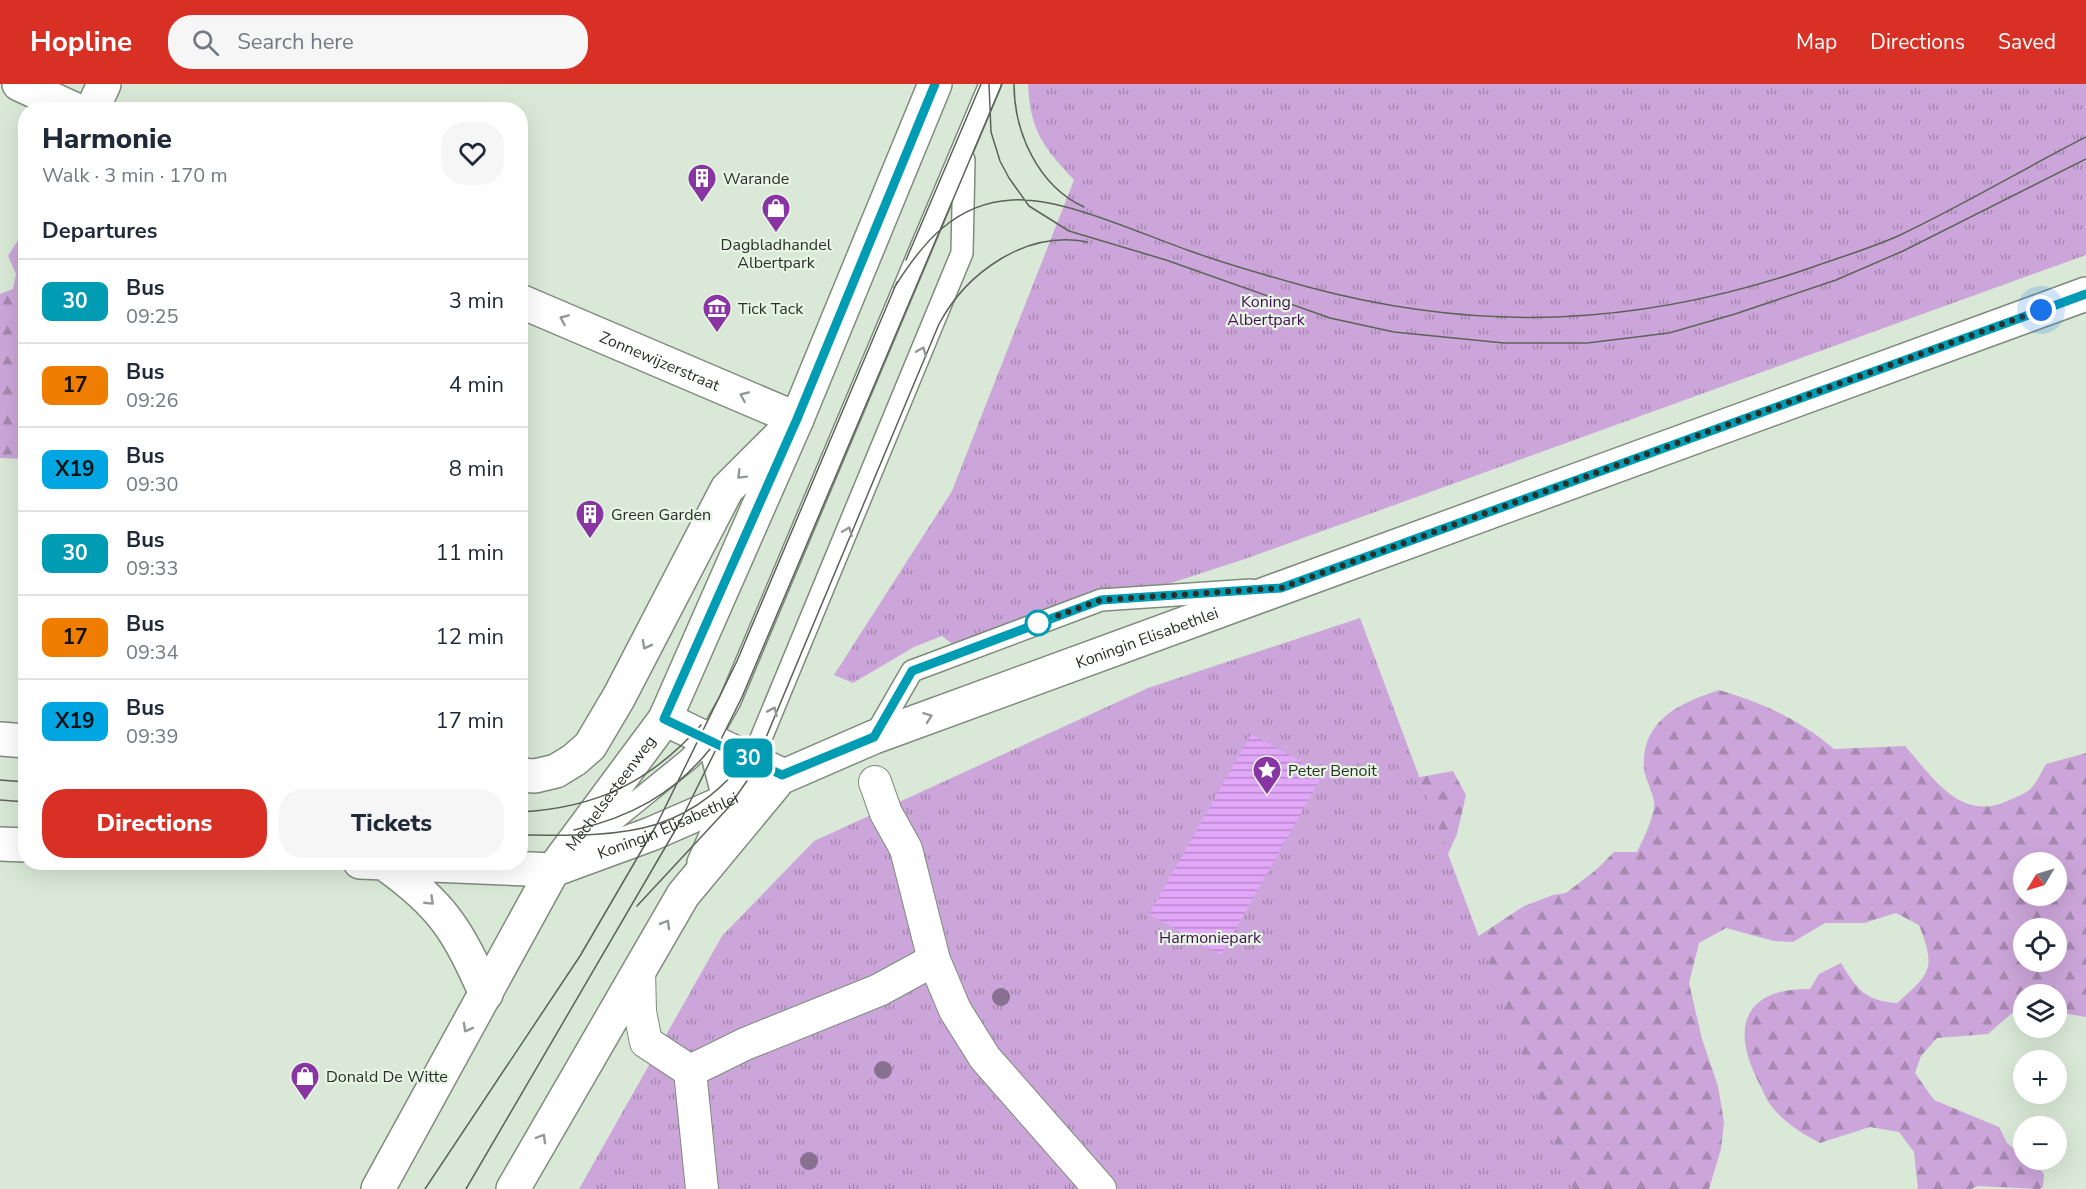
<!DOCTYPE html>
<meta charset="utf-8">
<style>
body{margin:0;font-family:"Nunito Sans",sans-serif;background:#f6f6f7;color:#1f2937;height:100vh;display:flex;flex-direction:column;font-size:22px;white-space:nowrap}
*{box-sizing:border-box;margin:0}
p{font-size:20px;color:#747a83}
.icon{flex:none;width:33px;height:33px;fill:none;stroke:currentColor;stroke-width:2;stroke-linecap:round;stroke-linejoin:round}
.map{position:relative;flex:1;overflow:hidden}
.drawer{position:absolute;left:18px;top:18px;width:510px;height:768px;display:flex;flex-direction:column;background:#fff;border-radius:24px;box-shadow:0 6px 24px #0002}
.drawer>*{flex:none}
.badge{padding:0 12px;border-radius:9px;font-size:21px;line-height:39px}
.needle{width:39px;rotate:232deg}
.controls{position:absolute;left:2013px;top:768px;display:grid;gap:12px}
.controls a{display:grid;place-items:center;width:54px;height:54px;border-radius:50%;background:#fff;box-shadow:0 6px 24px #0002;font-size:30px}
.you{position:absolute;width:30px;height:30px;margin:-15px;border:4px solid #fff;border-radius:50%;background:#1a73e8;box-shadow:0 0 0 9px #1a73e833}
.map>.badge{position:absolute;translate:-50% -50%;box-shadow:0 0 0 3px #fff}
h2{padding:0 24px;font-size:22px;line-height:54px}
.round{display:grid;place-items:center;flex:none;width:63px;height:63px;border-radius:24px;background:#f6f6f7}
.summary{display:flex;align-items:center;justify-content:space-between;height:102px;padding:0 24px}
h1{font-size:28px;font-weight:800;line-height:45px}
.cta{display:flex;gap:12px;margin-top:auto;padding:12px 24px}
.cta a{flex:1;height:69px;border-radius:24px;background:#d93025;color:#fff;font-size:24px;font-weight:800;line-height:69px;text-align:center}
.cta a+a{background:#f6f6f7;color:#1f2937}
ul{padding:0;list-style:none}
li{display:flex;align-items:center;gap:18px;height:84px;padding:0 24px;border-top:2px solid #e0e1e3}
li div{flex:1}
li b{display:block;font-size:22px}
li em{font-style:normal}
li .badge{min-width:66px;font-weight:700;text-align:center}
header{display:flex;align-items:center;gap:36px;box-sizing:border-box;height:84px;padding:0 30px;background:#d93025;color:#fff}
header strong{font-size:28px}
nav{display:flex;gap:33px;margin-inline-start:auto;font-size:21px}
.search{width:420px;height:54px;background:#f6f6f7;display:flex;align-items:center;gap:15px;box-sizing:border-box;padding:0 21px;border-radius:24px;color:#747a83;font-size:22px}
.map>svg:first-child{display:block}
.forest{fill:url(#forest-firs);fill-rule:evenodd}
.park{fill:url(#park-tufts)}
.water{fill:url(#water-rules)}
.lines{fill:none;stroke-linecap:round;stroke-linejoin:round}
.service-casing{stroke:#7e8c7c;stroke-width:24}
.pedestrian-casing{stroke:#7e8c7c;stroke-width:34}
.minor-casing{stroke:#7e8c7c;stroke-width:36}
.tertiary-casing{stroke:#7e8c7c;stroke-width:36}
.secondary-casing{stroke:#7e8c7c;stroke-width:36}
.service{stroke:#fff;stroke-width:21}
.pedestrian{stroke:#fff;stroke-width:32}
.minor{stroke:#fff;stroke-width:33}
.tertiary{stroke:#fff;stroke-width:33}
.secondary{stroke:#fff;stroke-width:33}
.tram{stroke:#5b6359;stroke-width:1.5}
.tree{fill:#887090}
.oneway{stroke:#949894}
.line-casing{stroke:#fff;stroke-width:14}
.line{stroke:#009cb4;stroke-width:9}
.walk{stroke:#2a3029;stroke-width:6;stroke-dasharray:0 10.8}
.stop-dot{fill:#fff;stroke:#009cb4;stroke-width:3}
.labels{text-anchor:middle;stroke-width:4.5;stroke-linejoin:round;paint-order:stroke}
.poi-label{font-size:16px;fill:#2a3029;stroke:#e7f6e4;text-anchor:start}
.park-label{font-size:16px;fill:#440d55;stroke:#e7f6e4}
.street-label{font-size:16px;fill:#2a3029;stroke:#e7f6e4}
</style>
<header>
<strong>Hopline</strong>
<div class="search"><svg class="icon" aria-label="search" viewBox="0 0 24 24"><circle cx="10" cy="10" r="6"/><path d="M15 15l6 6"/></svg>Search here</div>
<nav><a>Map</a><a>Directions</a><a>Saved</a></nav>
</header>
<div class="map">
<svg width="2086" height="1105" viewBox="0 0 2086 1105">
<defs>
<pattern id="forest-firs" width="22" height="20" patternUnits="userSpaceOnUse" patternTransform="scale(1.5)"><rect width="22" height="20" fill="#cca6da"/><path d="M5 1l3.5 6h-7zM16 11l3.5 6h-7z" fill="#a688b1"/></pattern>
<pattern id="park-tufts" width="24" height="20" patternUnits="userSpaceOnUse" patternTransform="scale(1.5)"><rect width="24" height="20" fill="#cca6da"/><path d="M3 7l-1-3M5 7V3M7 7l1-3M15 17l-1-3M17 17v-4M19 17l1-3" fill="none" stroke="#a688b1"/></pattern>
<pattern id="water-rules" width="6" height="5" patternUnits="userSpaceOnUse" patternTransform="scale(1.5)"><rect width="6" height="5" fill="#e2a7f9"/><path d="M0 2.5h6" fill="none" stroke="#b788ca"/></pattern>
</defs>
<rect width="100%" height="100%" fill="#dae9d7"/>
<path class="forest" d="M25,150V371L22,375L0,374V210L13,205L16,190L8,172L20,153Z
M1719,606C1763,619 1799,635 1834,665L1905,662C1932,692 1959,737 2005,718C2034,706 2031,707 2046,680L2086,669V933L2057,928L2056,910H2024L2023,926L2012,929L1988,950L1937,954L1921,972L1915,989L1934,1016L1999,1043L2007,1059L2023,1072L2024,1076L2032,1077L2044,1090L2043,1103L2039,1105L1978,1102L1971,1105H1918L1914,1068L1899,1048L1870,1043L1820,1059C1803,1050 1785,1039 1772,1023C1766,1016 1762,1004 1757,995C1730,940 1747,904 1810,905L1819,890L1841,879C1857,905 1865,917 1897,919C1931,889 1936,885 1919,841L1896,829L1864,839H1825L1793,858L1774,857L1726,844L1699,859L1689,899L1702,955L1718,1002L1724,1038L1721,1065L1709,1105H1429L1382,700L1453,687L1466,711L1457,750L1439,790L1465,861L1524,822L1553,811L1566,809L1596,786L1614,768H1637C1644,754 1651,739 1654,724C1656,712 1645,697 1644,684C1641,636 1680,619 1719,606ZM2024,778H2056V812H2024ZM2024,844H2056V878H2024Z"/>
<path class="park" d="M1028,0H2086V171L1245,475L1168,500L1105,506L956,563L942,552L914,563L853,599L834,591L952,407L1074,96C1043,63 1030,46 1028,0Z
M1360,534L1573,1105H579L722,852L814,757L1148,604Z"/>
<path class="water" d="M1251,650L1323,690L1221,871L1149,830Z"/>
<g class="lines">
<g class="service-casing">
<path id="service" d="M874,653L912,587L1101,516L1251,506
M708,656L724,719
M583,761L689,675L708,656L730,617L990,0
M698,778L724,719L752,676L962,169L964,76"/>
</g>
<g class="pedestrian-casing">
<path id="pedestrian" d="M875,698L886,729L906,765L934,876L955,926L985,974L1100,1105
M639,887L640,928L646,958L690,987L745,960L879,906L934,876
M690,987L702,1105"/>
</g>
<g class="minor-casing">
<g id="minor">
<path d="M19,0L76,26"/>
<path d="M92,26L104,0"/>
<path id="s1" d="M520,217L797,335"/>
</g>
</g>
<g class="tertiary-casing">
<path id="tertiary" d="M0,655L26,657
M520,691L535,692L556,687L574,676L590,662L619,613L727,405L796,336
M0,760L26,761
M360,778L553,786
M385,780C443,821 458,847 486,910"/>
</g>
<g class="secondary-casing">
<g id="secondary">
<path d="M665,635L782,691"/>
<path id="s2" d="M553,786L651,750L874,653L2086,210"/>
<path id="s3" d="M378,1105L553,786L665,635L797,335L935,0"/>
<path d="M513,1105L683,811L775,700"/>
</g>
</g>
<use href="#service" class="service"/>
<use href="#pedestrian" class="pedestrian"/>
<use href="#minor" class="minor"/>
<use href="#tertiary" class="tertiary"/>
<use href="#secondary" class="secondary"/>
<path class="tram" d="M989,0L991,48L1000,77L1009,94L1029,122L1069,147L1166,176L1330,234L1394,248L1504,259H1587L1669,249L1735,230L1836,196L1903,167L2086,75
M1014,0C1014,48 1038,102 1084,123
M906,176L981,0
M894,204C922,159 955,119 1012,116C1063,113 1141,150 1190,167C1229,181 1268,192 1308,203C1483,250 1642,242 1813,183C1841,173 1871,164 1898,152C1962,122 2023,85 2086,53
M0,696L26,698
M0,716L26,718
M520,728C597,724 650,698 701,641
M574,746C629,734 674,710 710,665
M520,751C629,752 691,754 760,657
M637,822L728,724L749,694L939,240C967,188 1026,146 1087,158
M425,1105L580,872L657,740L737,577L897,198
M466,1105L680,738L742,613L1002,0"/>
</g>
<g class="tree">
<circle cx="1001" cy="913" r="9"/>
<circle cx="883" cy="986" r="9"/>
<circle cx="809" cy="1077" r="9"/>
</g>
<defs><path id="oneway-chevron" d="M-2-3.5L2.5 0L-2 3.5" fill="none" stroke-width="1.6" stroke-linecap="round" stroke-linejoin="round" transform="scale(1.5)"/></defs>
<g class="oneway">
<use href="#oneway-chevron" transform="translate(564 235) rotate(-157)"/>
<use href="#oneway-chevron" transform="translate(922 267) rotate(-68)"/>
<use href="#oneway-chevron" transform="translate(744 312) rotate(-157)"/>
<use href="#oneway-chevron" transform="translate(741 391) rotate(135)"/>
<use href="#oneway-chevron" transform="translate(848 447) rotate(-68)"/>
<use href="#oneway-chevron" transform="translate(646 561) rotate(118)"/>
<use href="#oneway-chevron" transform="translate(773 627) rotate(-66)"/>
<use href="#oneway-chevron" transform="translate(928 633) rotate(-20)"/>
<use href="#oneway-chevron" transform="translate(430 817) rotate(44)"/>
<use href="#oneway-chevron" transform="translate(666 840) rotate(-60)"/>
<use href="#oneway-chevron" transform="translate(467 944) rotate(119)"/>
<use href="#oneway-chevron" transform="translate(542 1054) rotate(-60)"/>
</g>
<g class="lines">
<g class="line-casing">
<path id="line" d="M935,0L797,335L664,635L782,691L874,653L912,587L1101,516L1281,504L2086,210"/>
</g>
<use href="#line" class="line"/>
<path class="walk" d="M1038,539L1101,516L1281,504L2041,226"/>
</g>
<defs>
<g id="building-pin" transform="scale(1.5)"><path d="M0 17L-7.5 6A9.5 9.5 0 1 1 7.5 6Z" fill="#8835a3" stroke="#e7f6e4"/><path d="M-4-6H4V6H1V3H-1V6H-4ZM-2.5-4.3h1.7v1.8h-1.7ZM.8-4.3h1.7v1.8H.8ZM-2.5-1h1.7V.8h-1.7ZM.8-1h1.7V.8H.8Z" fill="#fff"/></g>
<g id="shop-pin" transform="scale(1.5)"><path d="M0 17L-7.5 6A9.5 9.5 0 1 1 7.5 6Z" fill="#8835a3" stroke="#e7f6e4"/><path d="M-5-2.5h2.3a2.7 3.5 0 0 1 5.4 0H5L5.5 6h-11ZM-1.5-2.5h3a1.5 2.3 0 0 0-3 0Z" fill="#fff"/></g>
<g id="museum-pin" transform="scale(1.5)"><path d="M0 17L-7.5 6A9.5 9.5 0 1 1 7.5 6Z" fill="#8835a3" stroke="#e7f6e4"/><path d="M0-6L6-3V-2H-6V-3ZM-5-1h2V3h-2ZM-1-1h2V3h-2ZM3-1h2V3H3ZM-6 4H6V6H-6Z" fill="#fff"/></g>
<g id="sight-pin" transform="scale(1.5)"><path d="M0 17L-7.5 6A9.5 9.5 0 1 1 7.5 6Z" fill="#8835a3" stroke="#e7f6e4"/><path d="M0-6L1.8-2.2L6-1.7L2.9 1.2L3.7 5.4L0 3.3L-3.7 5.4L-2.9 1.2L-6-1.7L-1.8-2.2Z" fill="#fff"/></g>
</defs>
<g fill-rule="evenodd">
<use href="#building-pin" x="702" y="94"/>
<use href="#shop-pin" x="776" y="124"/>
<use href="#museum-pin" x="717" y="224"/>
<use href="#building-pin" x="590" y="430"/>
<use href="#sight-pin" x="1267" y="686"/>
<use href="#shop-pin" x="305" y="992"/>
</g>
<circle class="stop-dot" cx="1038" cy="539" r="12"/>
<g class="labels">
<g class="poi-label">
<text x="723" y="100">Warande</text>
<text x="776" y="166" text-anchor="middle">Dagbladhandel<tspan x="776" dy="18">Albertpark</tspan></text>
<text x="738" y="230">Tick Tack</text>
<text x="611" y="436">Green Garden</text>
<text x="1288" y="692">Peter Benoit</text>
<text x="326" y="998">Donald De Witte</text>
</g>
<g class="park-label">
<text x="1266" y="223">Koning<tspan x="1266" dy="18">Albertpark</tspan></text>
<text x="1210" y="859">Harmoniepark</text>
</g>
<g class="street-label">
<text dy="6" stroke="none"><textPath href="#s1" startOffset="152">Zonnewijzerstraat</textPath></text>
<text dy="6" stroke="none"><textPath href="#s2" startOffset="638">Koningin Elisabethlei</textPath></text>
<text dy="6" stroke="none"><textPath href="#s3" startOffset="460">Mechelsesteenweg</textPath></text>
<text dy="6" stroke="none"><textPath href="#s2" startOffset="123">Koningin Elisabethlei</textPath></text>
</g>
</g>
</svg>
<div class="controls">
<a><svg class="needle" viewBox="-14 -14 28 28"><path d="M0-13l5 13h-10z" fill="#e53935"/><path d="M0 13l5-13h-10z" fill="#747a83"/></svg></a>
<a><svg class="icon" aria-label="locate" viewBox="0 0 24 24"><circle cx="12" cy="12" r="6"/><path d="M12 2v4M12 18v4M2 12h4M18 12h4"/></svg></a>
<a><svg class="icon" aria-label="layers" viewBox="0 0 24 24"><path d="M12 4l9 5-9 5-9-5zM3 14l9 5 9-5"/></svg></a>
<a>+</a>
<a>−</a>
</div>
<div class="you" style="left:2041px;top:226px"></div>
<b class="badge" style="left:748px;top:674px;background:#009cb4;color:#fff">30</b>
<section class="drawer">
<div class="summary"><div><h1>Harmonie</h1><p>Walk · 3 min · 170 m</p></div><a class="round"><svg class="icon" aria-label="heart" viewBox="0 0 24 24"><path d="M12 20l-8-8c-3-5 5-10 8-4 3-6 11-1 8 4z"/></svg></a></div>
<h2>Departures</h2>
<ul>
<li><span class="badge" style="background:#009cb4;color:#fff">30</span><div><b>Bus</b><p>09:25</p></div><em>3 min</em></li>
<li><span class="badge" style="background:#ef7d00;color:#111">17</span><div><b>Bus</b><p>09:26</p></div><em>4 min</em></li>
<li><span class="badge" style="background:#00a6e2;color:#111">X19</span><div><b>Bus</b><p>09:30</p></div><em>8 min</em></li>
<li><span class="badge" style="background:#009cb4;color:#fff">30</span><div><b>Bus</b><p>09:33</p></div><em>11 min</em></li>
<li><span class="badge" style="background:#ef7d00;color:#111">17</span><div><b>Bus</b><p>09:34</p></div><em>12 min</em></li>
<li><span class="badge" style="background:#00a6e2;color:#111">X19</span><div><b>Bus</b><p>09:39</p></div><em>17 min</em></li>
</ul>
<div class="cta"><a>Directions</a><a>Tickets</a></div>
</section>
</div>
